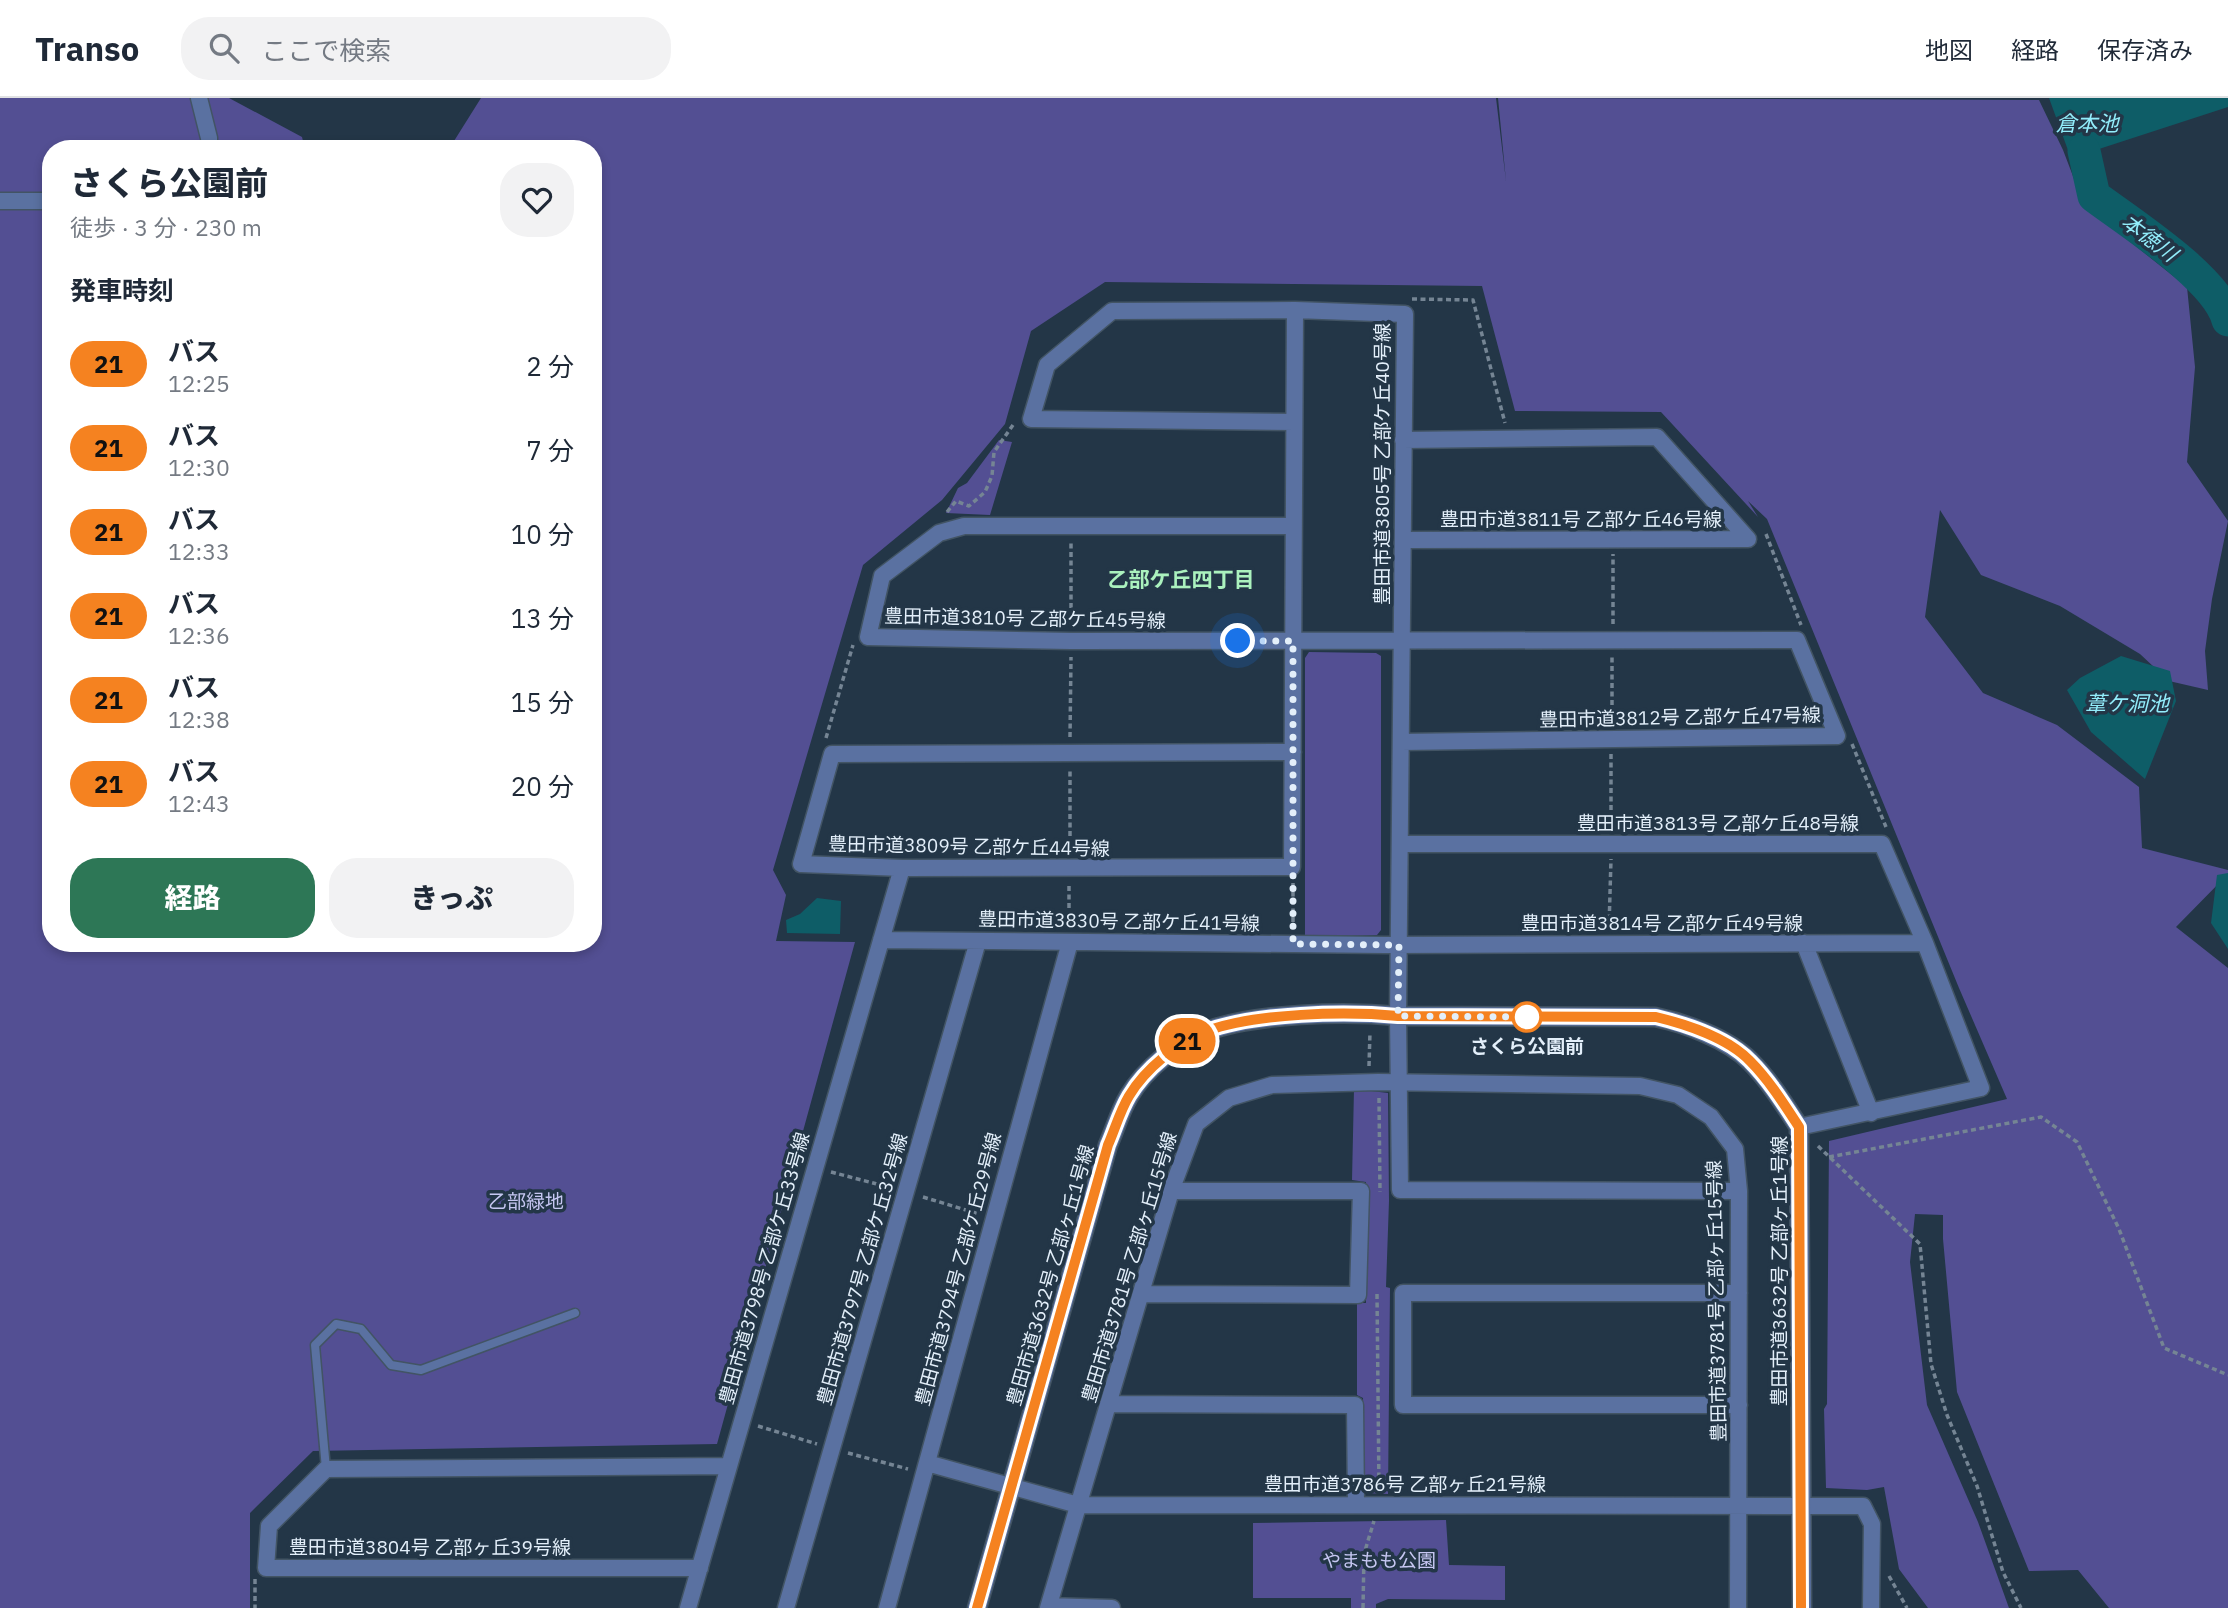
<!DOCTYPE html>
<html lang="ja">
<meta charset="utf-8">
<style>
body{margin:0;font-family:"IBM Plex Sans","Noto Sans JP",sans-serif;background:#f2f2f3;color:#1f2937;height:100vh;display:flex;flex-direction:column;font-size:26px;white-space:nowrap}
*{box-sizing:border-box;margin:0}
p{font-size:23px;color:#747a83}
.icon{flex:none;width:38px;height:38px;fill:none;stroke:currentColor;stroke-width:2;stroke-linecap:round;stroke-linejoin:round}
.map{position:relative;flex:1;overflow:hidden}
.details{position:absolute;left:42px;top:42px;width:560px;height:812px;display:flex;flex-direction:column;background:#fff;border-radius:28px;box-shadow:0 4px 10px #0003}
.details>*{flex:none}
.badge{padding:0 14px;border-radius:23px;font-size:24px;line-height:46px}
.you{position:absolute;width:35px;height:35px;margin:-18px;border:5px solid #fff;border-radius:50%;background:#1a73e8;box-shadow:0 0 0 10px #1a73e833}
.map>.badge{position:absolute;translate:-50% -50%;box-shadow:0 0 0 4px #fff}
h2{padding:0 28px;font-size:26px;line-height:63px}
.round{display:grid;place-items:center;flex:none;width:74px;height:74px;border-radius:28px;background:#f2f2f3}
.headline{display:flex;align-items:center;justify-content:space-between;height:119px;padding:0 28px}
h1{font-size:33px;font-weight:800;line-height:52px}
.primary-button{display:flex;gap:14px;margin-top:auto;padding:14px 28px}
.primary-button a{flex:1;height:80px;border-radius:28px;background:#2d7756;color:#fff;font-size:28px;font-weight:800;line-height:80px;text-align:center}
.primary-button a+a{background:#f2f2f3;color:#1f2937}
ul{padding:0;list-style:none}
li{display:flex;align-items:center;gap:21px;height:84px;padding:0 28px}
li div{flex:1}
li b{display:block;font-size:26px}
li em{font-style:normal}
li .badge{min-width:77px;font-weight:700;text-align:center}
header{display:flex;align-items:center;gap:42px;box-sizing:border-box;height:98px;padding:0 35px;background:#fff;border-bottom:2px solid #e0e1e3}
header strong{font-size:33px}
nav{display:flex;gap:38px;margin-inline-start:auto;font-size:24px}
.search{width:490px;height:63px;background:#f2f2f3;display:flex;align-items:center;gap:18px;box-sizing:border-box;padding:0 24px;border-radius:28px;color:#747a83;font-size:26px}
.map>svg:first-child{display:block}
.green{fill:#534f93}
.water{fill:#0e5d67}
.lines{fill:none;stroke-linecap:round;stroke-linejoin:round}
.river{stroke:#0e5d67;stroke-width:33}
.service-casing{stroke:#425464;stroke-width:11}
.minor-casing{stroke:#425464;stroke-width:19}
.tertiary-casing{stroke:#425464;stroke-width:21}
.path{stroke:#758594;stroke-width:3.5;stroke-dasharray:5 3.5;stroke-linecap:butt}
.service{stroke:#5a71a1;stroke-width:8}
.minor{stroke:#5a71a1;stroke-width:16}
.tertiary{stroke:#5a71a1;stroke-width:18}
.line-casing{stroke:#fff;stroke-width:16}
.line{stroke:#f58220;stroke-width:10}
.walk{stroke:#e3effa;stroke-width:7;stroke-dasharray:0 12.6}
.stop-dot{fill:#fff;stroke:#f58220;stroke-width:3.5}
.labels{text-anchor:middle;stroke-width:7;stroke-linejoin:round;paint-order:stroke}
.street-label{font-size:19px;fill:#e3effa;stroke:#233647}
.stop-label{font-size:19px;font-weight:bold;fill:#e3effa;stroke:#233647}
.park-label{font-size:19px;fill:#c6c7f2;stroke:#233647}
.water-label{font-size:21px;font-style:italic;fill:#92edfb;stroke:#233647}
.neighbourhood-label{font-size:21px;font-weight:bold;fill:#abf2be;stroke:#233647}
</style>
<header>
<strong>Transo</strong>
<div class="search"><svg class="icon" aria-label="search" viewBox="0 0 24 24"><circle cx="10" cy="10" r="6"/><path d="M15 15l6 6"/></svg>ここで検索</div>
<nav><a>地図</a><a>経路</a><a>保存済み</a></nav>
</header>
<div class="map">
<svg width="2228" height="1510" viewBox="0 0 2228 1510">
<rect width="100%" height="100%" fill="#233647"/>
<path class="green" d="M0,0H229L302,39L305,51H51V845H593V51H449L481,0H1496L1506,83L1498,0L2039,2L2063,52L2084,107L2187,189L2195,269L2187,364L2228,423L2212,501L2205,553L2208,592L2169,583L2140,556L2060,508L1981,477L1940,412L1925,519L1983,595L2057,627L2139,689L2142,750L2228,772V776L2176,829L2228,870V1510H2109L2078,1472L2029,1473L1957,1294L1943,1141V1117L1915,1116L1910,1164L1927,1307L1978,1424L2009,1510H1928L1899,1471L1884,1389L1867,1392L1826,1390L1824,1311L1827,1306L1829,1043L2007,1001L1959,890L1767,421L1748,403L1758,419L1661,314L1515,313L1482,188L1105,184L1031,233L1005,326L942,402L863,467L773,772L786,797L776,843L855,844L717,1346L313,1353L250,1415V1510H0Z
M999,342L1012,344L990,417L946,415L958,390L967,385Z
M1309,554L1376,555L1381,558V832L1377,837L1305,839V560Z
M1354,991L1388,995L1389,1103L1386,1189L1390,1190L1388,1396L1364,1395L1363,1300L1357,1297V1205H1366V1084L1352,1082Z
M1446,1422L1449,1467L1505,1468V1502L1388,1501L1376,1506V1510H1351V1500H1253V1425Z"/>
<path class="water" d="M2049,0H2228V9L2099,51L2069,55Z
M2121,558L2170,573L2176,603L2145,681L2091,634L2067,592L2080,580Z
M2228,775V851L2211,825L2217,777Z
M817,800L841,803L840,836L787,835L786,822L800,816Z"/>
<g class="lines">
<path class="river" d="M2084,53L2094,98C2130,125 2217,180 2228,222"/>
<g class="service-casing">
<path id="service" d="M326,1371L315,1247L336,1226L361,1231L391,1267L421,1272L575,1215"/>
</g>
<g class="minor-casing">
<path id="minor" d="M199,0L209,40V51
M0,103H51
M1294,324L1031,321L1047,267L1112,213L1295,212L1405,216L1398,918L1400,1092L1739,1093
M1403,342L1657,339L1748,441
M1293,428H964L939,435L882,478L868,539L1071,543L1797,542L1837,638L1401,644
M1403,442L1748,441
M1293,654L832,656L801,766L902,770L1292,769C1293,583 1294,398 1295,212
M1400,746H1882L1925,845L1981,990L1799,1029
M881,842L1385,847L1925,845
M1804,845L1871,1015
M1141,1196L1358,1197L1361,1093H1171
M1108,1306L1355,1307L1356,1407
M1739,1307H1403V1195H1739
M927,1365L1078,1407L1863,1408L1872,1426L1871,1510
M700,1470H266L269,1428L326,1371L729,1368
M1049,1508L1112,1510
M688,1510L902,770
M786,1510L978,843
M887,1510L1070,844
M1048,1510L1171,1093L1196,1026L1229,1000L1272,987L1378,984L1640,988L1678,997L1711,1019L1735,1051L1739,1093L1738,1510"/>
</g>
<g class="tertiary-casing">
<path id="tertiary" d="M977,1510L1108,1047C1115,1031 1120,1013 1129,998C1145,971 1178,944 1207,933C1256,915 1345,913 1398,918L1655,919C1685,925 1728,941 1750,963C1769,982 1784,1006 1799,1029L1802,1510"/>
</g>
<path class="path" d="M1412,201L1473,202L1505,325
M947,414L956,403L969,408L985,394L992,378L994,354L1013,327
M1766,436L1801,527
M1613,526V456
M1071,527V444
M1612,624V558
M1070,639L1071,559
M826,640L853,547
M1852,646L1886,729
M1611,729V656
M1070,755V671
M1293,785V830
M1069,827V787
M1609,830L1611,761
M1369,968L1370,934
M1379,1000L1380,1094
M1818,1048L1920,1146L1931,1266L1947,1317L1977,1388L2003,1474L2021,1510
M1829,1059L2041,1019L2077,1044L2119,1131L2164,1250L2228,1277
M831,1074L892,1090
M923,1099L979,1116
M1377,1196L1379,1391
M758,1328L817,1346
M848,1355L908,1371
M1889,1478L1907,1510
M255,1481V1510
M1363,1510L1364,1456L1374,1423"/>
<use href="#service" class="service"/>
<use href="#minor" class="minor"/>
<use href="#tertiary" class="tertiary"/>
</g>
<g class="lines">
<g class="line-casing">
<path id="line" d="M977,1510L1108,1047C1115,1031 1120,1013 1129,998C1145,971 1178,944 1207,933C1256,915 1345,913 1398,918L1656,919C1685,926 1728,940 1750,963C1769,982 1784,1006 1799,1029L1801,1510"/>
</g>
<use href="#line" class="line"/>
<path class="walk" d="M1238,543H1293V846L1399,847L1398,918L1527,919"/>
</g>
<circle class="stop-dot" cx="1527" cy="919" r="14"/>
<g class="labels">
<g class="street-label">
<text transform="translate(1382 366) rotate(-90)" y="7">豊田市道3805号 乙部ケ丘40号線</text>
<text x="1581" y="428">豊田市道3811号 乙部ケ丘46号線</text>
<text transform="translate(1025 520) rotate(1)" y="7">豊田市道3810号 乙部ケ丘45号線</text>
<text transform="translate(1680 619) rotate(-1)" y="7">豊田市道3812号 乙部ケ丘47号線</text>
<text x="1718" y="732">豊田市道3813号 乙部ケ丘48号線</text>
<text transform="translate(969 748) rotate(1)" y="7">豊田市道3809号 乙部ケ丘44号線</text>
<text transform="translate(1119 823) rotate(1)" y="7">豊田市道3830号 乙部ケ丘41号線</text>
<text x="1662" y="832">豊田市道3814号 乙部ケ丘49号線</text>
<text transform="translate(1129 1169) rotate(-73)" y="7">豊田市道3781号 乙部ヶ丘15号線</text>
<text transform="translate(764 1170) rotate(-74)" y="7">豊田市道3798号 乙部ケ丘33号線</text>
<text transform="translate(862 1171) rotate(-74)" y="7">豊田市道3797号 乙部ケ丘32号線</text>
<text transform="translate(958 1171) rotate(-75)" y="7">豊田市道3794号 乙部ケ丘29号線</text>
<text transform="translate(1779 1173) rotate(-90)" y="7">豊田市道3632号 乙部ヶ丘1号線</text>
<text transform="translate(1050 1177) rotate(-74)" y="7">豊田市道3632号 乙部ヶ丘1号線</text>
<text transform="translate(1716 1203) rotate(-91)" y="7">豊田市道3781号 乙部ヶ丘15号線</text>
<text x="1405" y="1393">豊田市道3786号 乙部ヶ丘21号線</text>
<text x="430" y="1456">豊田市道3804号 乙部ヶ丘39号線</text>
</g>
<g class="stop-label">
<text x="1527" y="955">さくら公園前</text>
</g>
<g class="park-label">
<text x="526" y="1110">乙部緑地</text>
<text x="1379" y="1469">やまもも公園</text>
</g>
<g class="water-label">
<text x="2087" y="33">倉本池</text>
<text transform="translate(2149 140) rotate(37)" y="7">本徳川</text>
<text x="2127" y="613">葦ケ洞池</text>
</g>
<g class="neighbourhood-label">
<text x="1181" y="489">乙部ケ丘四丁目</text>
</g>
</g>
</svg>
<div class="you" style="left:1238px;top:543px"></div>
<b class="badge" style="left:1187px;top:943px;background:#f58220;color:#111">21</b>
<section class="details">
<div class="headline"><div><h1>さくら公園前</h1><p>徒歩 · 3 分 · 230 m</p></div><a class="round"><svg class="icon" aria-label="heart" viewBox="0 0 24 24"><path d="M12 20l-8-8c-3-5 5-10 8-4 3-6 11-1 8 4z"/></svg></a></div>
<h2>発車時刻</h2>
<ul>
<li><span class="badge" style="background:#f58220;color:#111">21</span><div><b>バス</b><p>12:25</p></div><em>2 分</em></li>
<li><span class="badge" style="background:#f58220;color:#111">21</span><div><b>バス</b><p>12:30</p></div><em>7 分</em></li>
<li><span class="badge" style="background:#f58220;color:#111">21</span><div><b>バス</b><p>12:33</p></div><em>10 分</em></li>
<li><span class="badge" style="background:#f58220;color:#111">21</span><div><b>バス</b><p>12:36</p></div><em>13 分</em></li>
<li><span class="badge" style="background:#f58220;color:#111">21</span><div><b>バス</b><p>12:38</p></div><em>15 分</em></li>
<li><span class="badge" style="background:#f58220;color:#111">21</span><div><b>バス</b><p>12:43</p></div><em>20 分</em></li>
</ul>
<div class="primary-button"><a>経路</a><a>きっぷ</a></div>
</section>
</div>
